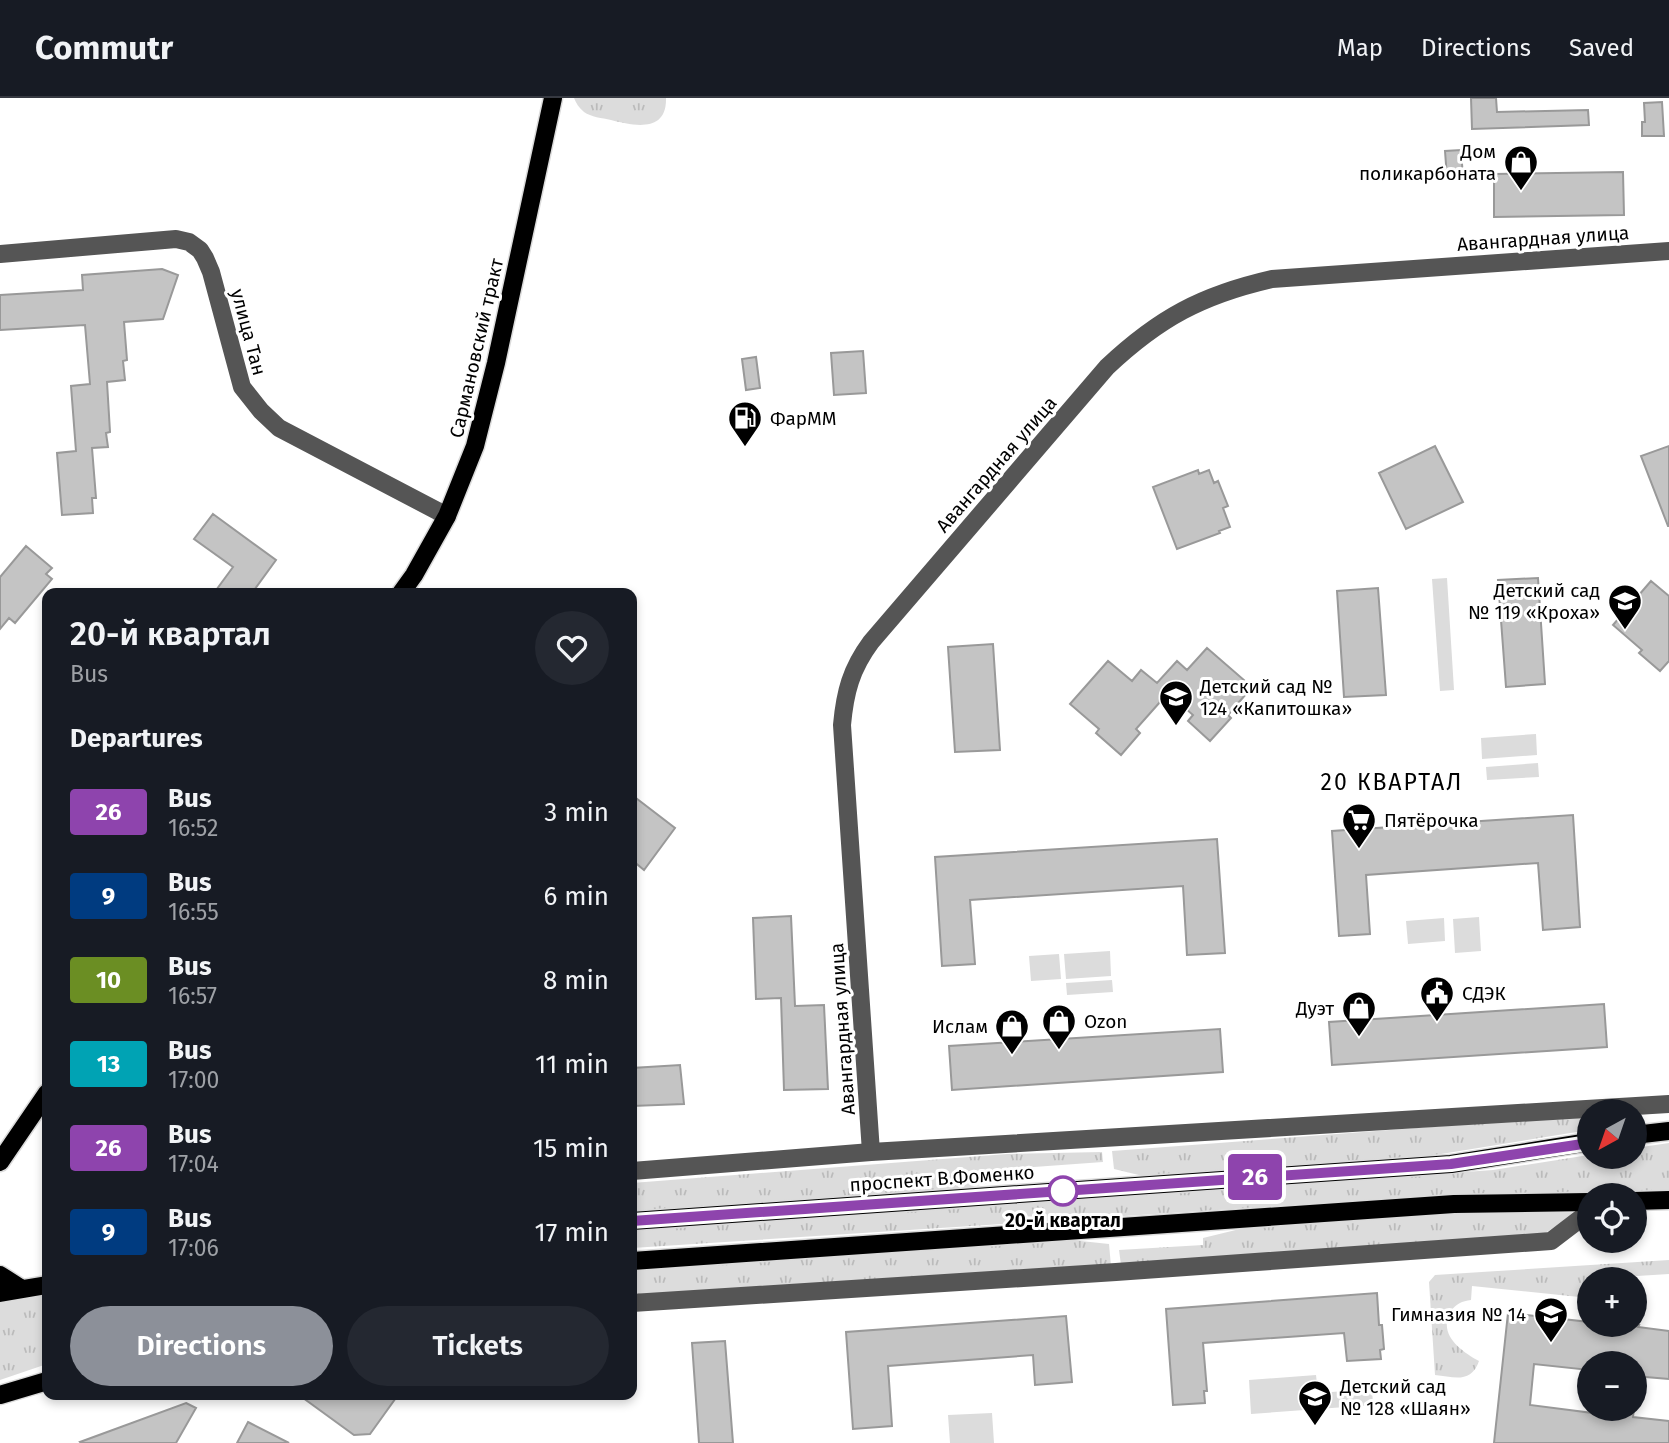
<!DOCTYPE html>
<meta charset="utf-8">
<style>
body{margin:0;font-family:"Fira Sans",sans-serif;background:#242831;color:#f1f3f6;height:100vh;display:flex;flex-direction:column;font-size:26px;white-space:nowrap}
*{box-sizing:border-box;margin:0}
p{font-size:23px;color:#9ea1a6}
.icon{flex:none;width:38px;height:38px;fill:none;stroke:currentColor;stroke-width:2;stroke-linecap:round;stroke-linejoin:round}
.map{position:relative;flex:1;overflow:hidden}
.details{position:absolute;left:42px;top:490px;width:595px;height:812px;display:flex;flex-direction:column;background:#171b24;border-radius:14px;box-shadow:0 4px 10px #0003}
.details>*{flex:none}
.badge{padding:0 14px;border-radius:5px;font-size:24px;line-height:46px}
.needle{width:46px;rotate:220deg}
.controls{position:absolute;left:1577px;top:1001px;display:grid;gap:14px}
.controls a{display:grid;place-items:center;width:70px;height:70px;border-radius:50%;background:#171b24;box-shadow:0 4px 10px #0003;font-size:35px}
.map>.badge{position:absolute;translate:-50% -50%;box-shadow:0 0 0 4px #fff}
h2{padding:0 28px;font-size:26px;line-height:63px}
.round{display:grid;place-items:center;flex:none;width:74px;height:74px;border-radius:37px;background:#242831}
.headline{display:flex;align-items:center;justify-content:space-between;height:119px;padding:0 28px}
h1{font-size:33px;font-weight:600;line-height:52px}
.button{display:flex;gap:14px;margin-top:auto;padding:14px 28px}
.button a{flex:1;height:80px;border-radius:42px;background:#8c9099;color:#fff;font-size:28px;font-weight:600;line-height:80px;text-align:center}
.button a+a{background:#242831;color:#f1f3f6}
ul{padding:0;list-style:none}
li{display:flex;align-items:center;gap:21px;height:84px;padding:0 28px}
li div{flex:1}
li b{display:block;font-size:26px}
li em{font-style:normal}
li .badge{min-width:77px;font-weight:700;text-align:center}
header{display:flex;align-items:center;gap:42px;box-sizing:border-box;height:98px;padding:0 35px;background:#171b24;border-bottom:2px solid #363941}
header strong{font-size:33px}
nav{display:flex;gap:38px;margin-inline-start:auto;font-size:24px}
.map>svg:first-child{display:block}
.grass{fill:url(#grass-tufts)}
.green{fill:#dcdcdc}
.building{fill:#c4c4c4;stroke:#999;stroke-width:2}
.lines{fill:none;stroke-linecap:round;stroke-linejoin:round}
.major-casing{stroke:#dbdbdb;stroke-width:21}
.minor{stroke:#555;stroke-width:18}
.major{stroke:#000;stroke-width:18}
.line-casing{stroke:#fff;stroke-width:16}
.line{stroke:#8e44ad;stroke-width:10}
.stop-dot{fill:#fff;stroke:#8e44ad;stroke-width:3.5}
.labels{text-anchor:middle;stroke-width:6;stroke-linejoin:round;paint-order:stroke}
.poi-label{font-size:19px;fill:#000;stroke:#fff;text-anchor:start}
.street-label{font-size:19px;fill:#000;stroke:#fff}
.stop-label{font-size:19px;font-weight:bold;fill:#000;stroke:#fff}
.quarter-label{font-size:23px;letter-spacing:2px;fill:#000;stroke:#fff}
</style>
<header>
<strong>Commutr</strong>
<nav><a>Map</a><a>Directions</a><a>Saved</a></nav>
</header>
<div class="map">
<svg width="1669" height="1345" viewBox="0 0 1669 1345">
<defs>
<pattern id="grass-tufts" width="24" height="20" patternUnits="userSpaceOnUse" patternTransform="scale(1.75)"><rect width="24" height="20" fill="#dcdcdc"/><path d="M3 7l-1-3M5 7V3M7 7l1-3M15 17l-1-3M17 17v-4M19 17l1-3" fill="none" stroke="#bbb"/></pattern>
</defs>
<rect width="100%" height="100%" fill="#fff"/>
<path class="grass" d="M574,0H666C667,35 634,28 611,22C602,20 591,19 584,14C579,10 576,5 574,0Z
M1589,1017V1032L1429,1058L1147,1079L1114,1071L1112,1053Z
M1669,1045V1095L1464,1096L632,1150V1129L1110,1099L1493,1072L1589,1057V1059H1634L1635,1050Z
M1102,1054L1103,1064L1020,1070V1078L972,1089L632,1114V1085L1007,1056Z
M1463,1115H1577L1542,1137L1121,1167L1119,1152L1203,1147V1140L1248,1129Z
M1062,1141L1109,1146L1111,1168L632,1200V1173Z
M1669,1162V1176L1589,1181V1200L1472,1188L1471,1202C1462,1203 1456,1206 1451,1213C1437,1236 1461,1253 1479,1263C1471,1286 1454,1279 1435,1277L1429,1184L1435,1177Z
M47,1197V1266L0,1282V1204Z"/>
<path class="green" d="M1447,480L1454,592L1440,593L1432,481Z
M1536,636L1537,657L1482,661L1481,640Z
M1538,665L1539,679L1487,682L1486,669Z
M1479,819L1481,853L1455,855L1453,821Z
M1444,820L1445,843L1408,846L1406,823Z
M1110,853L1111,878L1066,881L1064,856Z
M1059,856L1061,881L1031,883L1029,858Z
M1112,882L1113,894L1067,897L1066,885Z
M1316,1277L1318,1295L1372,1291L1373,1307L1251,1316L1249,1282Z
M992,1315L994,1345H950L948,1317Z"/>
<path class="building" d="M1471,0H1496L1497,14L1588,12L1589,27L1472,31Z
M1662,4L1664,38H1642V24H1645L1644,5Z
M1461,52L1463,79L1447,80L1445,53Z
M1623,74L1624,117L1494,119V76Z
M162,171L178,177L163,221L124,224L127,262L123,263L125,282L107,284L110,334L106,335L108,349L92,350L96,400H92L93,415L62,417L57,355L76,353L71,288L90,286L85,227L0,232V197L83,192L82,177Z
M863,253L866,295L834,297L831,255Z
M756,259L760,290L746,292L742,261Z
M1435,348L1463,404L1406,431L1379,375Z
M1669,348V428H1668L1641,358Z
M1198,372L1199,376L1209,372L1214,385L1218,383L1228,408L1223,410L1230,429L1219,433L1220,435L1177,451L1153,389Z
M213,416L276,462L252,495H214L233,469L194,441Z
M26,448L52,470L46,476L52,481L15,525L9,520L0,531V479Z
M1538,480L1545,586L1506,589L1498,482Z
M1651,483L1669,498V563L1660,573L1639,555L1642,552L1613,527Z
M1378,490L1386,597L1344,599L1337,493Z
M993,546L1000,652L955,654L948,549Z
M1207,550L1252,589L1228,617L1231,620L1210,643L1188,623L1193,617L1168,595L1136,631L1140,635L1121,657L1096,635L1099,631L1070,606L1108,563L1132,583L1141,572L1157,585L1177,563L1187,572Z
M632,697L675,730L644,772L632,762Z
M1573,717L1580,829L1543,832L1538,765L1366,777L1370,836L1339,838L1332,733Z
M1217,741L1225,855L1187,857L1183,788L970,802L975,866L942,868L935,759Z
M791,818L795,908L824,907L828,991L784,992L781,900L756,901L753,820Z
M1604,906L1607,949L1332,967L1329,924Z
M1220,931L1223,974L952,992L949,948Z
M680,967L684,1006L632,1008V970Z
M1377,1195L1379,1227H1382L1384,1251L1380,1252L1381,1261L1347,1263L1344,1235L1203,1245L1207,1293H1204L1205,1305L1173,1307L1166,1211Z
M1508,1215L1589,1224V1227H1639L1638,1229L1669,1233V1281L1634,1278V1265H1589V1272L1534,1266L1530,1307L1593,1315V1311H1634L1633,1319L1669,1323V1345H1494Z
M1066,1218L1072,1284L1035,1287L1033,1257L888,1268L892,1328L853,1331L846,1234Z
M725,1243L733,1345H699L692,1245Z
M299,1297H398L370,1336L354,1337Z
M186,1305L196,1310L176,1345H81L80,1344Z
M248,1324L289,1345H237Z"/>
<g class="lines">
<g class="major-casing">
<path id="major" d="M401,495L414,477L447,418L475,348L496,265L553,0
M1634,1037L1669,1033
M0,1064L47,995
M1634,1103L1669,1102
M632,1123L1451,1066L1589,1044
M632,1163L1454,1106L1589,1104
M0,1177L22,1191
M0,1195L47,1187
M0,1297L47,1283"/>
</g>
<path class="minor" d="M0,156L176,141L189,144L200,152L205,160L211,174L242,289L261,313L279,330L447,418
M871,1054L842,627C845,594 851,571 871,544L1107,269C1159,220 1202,197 1272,181L1669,153
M632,1073L871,1054L1669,1006
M632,1205L1116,1174L1551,1143L1589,1114"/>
<use href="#major" class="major"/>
</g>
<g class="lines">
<g class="line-casing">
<path id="line" d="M632,1123L1451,1066L1589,1045"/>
</g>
<use href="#line" class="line"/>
</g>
<defs>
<g id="shop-pin" transform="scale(1.75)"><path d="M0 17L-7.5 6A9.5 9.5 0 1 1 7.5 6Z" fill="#000" stroke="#fff"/><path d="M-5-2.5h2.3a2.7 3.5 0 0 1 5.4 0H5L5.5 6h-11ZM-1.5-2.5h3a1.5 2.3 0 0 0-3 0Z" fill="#fff"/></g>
<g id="fuel-pin" transform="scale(1.75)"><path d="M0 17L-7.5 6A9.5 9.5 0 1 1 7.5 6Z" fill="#000" stroke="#fff"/><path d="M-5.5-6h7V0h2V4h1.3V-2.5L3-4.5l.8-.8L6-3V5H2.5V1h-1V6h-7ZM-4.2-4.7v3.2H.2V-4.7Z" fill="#fff"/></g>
<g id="school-pin" transform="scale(1.75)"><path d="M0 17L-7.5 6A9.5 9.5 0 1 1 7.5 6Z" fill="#000" stroke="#fff"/><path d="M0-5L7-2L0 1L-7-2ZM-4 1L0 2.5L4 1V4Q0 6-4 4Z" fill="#fff"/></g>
<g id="supermarket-pin" transform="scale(1.75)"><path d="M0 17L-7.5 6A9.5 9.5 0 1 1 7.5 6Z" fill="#000" stroke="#fff"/><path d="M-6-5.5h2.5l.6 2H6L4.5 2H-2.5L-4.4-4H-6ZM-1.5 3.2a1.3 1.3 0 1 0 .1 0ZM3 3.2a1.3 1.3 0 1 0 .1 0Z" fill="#fff"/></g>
<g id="civic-pin" transform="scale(1.75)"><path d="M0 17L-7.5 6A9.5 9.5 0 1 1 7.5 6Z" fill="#000" stroke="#fff"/><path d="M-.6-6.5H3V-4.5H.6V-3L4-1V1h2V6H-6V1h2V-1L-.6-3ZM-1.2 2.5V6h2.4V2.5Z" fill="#fff"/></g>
</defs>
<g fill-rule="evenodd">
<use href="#shop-pin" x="1521" y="64"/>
<use href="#fuel-pin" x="745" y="320"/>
<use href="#school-pin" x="1625" y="503"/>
<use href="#school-pin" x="1176" y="599"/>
<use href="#supermarket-pin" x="1359" y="722"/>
<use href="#civic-pin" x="1437" y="895"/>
<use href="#shop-pin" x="1359" y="910"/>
<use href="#shop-pin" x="1059" y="923"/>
<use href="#shop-pin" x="1012" y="928"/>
<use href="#school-pin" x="1551" y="1216"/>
<use href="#school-pin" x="1315" y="1299"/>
</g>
<circle class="stop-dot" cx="1063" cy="1093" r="14"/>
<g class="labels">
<g class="poi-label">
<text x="1496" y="60" text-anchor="end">Дом<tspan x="1496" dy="22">поликарбоната</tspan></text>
<text x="770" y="327">ФарММ</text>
<text x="1600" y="499" text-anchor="end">Детский сад<tspan x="1600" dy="22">№ 119 «Кроха»</tspan></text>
<text x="1200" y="595">Детский сад №<tspan x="1200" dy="22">124 «Капитошка»</tspan></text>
<text x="1384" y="729">Пятёрочка</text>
<text x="1462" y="902">СДЭК</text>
<text x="1334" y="917" text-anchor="end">Дуэт</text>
<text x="1084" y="930">Ozon</text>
<text x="988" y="935" text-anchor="end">Ислам</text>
<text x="1526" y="1223" text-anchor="end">Гимназия № 14</text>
<text x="1340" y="1295">Детский сад<tspan x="1340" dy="22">№ 128 «Шаян»</tspan></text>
</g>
<g class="street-label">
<text transform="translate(1543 140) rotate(-4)" y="7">Авангардная улица</text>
<text transform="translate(249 234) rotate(75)" y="7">улица Тан</text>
<text transform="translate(476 250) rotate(-77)" y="7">Сармановский тракт</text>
<text transform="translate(996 366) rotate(-49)" y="7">Авангардная улица</text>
<text transform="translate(842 931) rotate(-94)" y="7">Авангардная улица</text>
<text transform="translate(942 1080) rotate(-4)" y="7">проспект В.Фоменко</text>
</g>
<g class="stop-label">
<text x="1063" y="1129">20-й квартал</text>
</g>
<g class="quarter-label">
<text x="1392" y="692">20 КВАРТАЛ</text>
</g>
</g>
</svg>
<div class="controls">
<a><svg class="needle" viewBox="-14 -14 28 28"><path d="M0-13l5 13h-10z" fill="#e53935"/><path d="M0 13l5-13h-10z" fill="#9ea1a6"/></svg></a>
<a><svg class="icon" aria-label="locate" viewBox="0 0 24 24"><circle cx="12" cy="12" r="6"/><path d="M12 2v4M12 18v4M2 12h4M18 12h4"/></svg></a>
<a>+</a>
<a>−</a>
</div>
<b class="badge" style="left:1255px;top:1079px;background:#8e44ad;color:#fff">26</b>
<section class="details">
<div class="headline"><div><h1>20-й квартал</h1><p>Bus</p></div><a class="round"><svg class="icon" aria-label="heart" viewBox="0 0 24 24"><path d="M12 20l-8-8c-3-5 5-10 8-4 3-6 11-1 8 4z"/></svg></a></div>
<h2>Departures</h2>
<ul>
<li><span class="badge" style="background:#8e44ad;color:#fff">26</span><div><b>Bus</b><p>16:52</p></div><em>3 min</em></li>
<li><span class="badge" style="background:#003b80;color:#fff">9</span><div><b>Bus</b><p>16:55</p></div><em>6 min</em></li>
<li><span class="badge" style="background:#6b8e23;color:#fff">10</span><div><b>Bus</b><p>16:57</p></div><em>8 min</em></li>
<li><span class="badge" style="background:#00a3b4;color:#fff">13</span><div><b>Bus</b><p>17:00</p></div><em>11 min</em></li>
<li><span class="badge" style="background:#8e44ad;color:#fff">26</span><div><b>Bus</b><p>17:04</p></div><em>15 min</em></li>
<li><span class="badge" style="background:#003b80;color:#fff">9</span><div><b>Bus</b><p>17:06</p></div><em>17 min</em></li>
</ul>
<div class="button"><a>Directions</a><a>Tickets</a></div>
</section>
</div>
